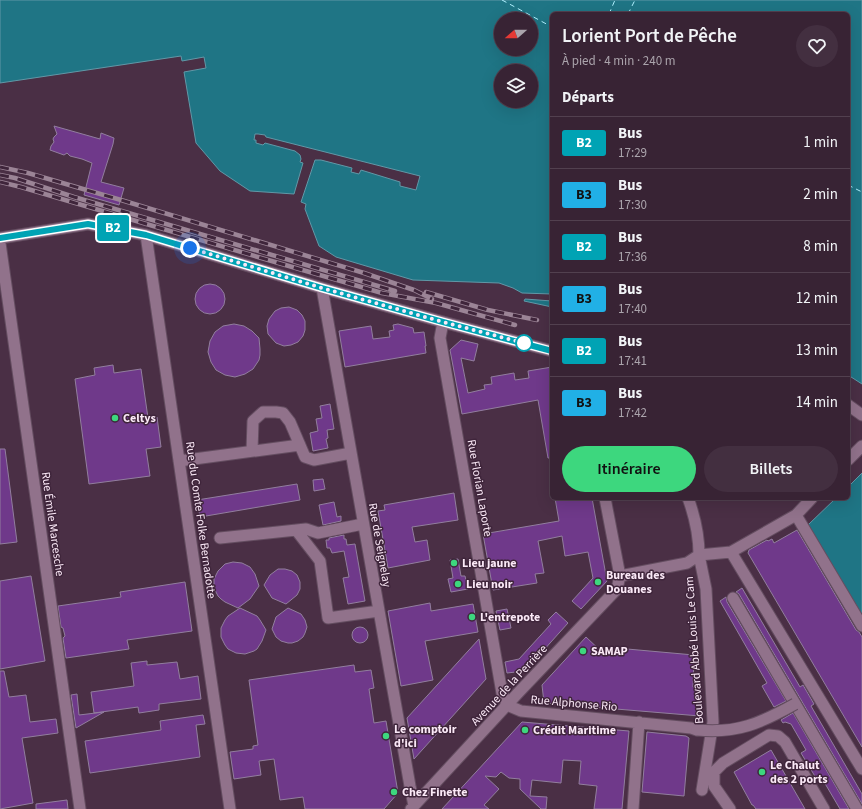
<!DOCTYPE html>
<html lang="fr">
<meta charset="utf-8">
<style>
body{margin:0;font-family:"Source Sans 3",sans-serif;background:#432f40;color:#f1f3f6;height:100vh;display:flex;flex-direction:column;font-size:15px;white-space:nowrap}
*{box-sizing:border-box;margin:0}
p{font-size:13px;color:#aba4ac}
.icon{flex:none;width:22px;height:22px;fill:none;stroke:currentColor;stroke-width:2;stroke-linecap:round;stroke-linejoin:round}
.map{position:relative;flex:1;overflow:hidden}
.side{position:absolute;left:550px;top:12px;width:300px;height:488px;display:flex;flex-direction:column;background:#382334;border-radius:6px;box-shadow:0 4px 16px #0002,0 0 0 1px #52404f}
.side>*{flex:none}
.badge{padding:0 8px;border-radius:3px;font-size:14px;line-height:26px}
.needle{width:26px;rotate:250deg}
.buttons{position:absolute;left:494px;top:12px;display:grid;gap:8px}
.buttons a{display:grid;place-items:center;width:44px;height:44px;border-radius:50%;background:#382334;box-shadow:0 4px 16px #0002,0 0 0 1px #52404f;font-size:20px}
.you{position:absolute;width:20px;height:20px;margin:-10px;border:3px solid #fff;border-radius:50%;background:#1a73e8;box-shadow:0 0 0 6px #1a73e833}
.map>.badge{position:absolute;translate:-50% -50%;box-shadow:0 0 0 2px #fff}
h2{padding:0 12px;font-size:15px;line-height:36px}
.round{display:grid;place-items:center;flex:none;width:42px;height:42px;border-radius:21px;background:#432f40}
.head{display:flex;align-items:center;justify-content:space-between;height:68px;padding:0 12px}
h1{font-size:19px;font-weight:600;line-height:30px}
.cta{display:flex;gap:8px;margin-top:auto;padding:8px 12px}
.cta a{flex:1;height:46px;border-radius:24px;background:#3dd77e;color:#111;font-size:16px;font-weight:600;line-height:46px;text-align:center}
.cta a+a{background:#432f40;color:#f1f3f6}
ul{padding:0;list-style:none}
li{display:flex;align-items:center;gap:12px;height:52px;padding:0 12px;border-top:1px solid #52404f}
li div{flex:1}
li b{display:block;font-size:15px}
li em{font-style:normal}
li .badge{min-width:44px;font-weight:700;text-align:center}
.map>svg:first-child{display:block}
.water{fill:#1f7585;stroke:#6198a7;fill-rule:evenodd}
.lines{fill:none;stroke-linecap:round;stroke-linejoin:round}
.ferry{stroke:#b1f1ff;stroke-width:1;stroke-dasharray:5 4;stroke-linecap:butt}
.building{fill:#6f398a;stroke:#927e9e}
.minor-casing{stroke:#644d60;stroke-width:13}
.minor{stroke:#91728b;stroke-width:11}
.rail-casing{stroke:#9b8496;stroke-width:4.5}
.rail{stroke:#3f253b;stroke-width:3;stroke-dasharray:9;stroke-linecap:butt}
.minor-bridge-casing{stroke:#644d60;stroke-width:13;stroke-linecap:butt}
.minor-bridge{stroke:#91728b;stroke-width:11}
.line-casing{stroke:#fff;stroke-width:9}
.line{stroke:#00a3b4;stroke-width:6}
.walk{stroke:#fbe9f7;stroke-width:4;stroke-dasharray:0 7.2}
.stop-dot{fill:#fff;stroke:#00a3b4;stroke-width:2}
.poi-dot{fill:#3dd77e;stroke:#3f253b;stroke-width:1.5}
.labels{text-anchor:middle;stroke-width:3;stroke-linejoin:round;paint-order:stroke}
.poi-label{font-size:12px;font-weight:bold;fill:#fbe9f7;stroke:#3f253b;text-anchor:start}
.street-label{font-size:12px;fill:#fbe9f7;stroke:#3f253b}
</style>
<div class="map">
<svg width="862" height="809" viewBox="0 0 862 809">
<rect width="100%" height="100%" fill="#4a2f45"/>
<path class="water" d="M0,0H862V384L848,375V14H552V294L522,293L513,288L499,283L413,280L336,257L319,246L305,209L306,204L301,202L315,160H321L352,168L351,172L359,174L361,170L400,182V186L416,190L420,176L266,137L265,135L258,134H255L254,140H256V143L263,145L265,143L295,151L300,155L301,159L300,162L303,163L294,194L250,191L220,171L196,143L184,72L206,68L204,57L182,61L181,56L0,83ZM501,19H531V49H501ZM501,71H531V101H501Z
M525,299L552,301V307L524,301Z
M862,473V615L808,525L836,498H848V487Z"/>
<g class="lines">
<path class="ferry" d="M502,0L552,27
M609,14L615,0
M628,14L635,0
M848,185L862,192"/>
</g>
<path class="building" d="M54,126L100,139L101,133L114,138L113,144L101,182L124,188L119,205L84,195L92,163L82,159L70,156L67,153L64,155L50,150L51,146L54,142L53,139L54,137L57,134Z
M195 299a15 15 0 1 1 30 0a15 15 0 1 1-30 0Z
M289,307L297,310L302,315L305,321V330L303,336L298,342L291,345L284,346L276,343L268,334L267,326L269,319L275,311L281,308Z
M234,324L244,326L252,331L259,338L260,349V355L259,360L253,369L245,374L235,377L225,375L216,370L211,362L208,352L210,341L215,332L223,326Z
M398,324L413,328L414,333L424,332L426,346H425L426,353L345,367L339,331L371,326L373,339L390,337L389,331L394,330L393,325Z
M461,340L478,344L474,361L461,358L468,393L485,389L484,385L492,384L491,377L514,373L515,380L529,378L528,371L552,367V458H548L538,400L462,414L450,350Z
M113,365L114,373L141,369L148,418L157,417L161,447L146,449L150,476L89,484L75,379L95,375L94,368Z
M330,404L334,429L327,430L328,438L326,439L328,448L313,451L310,433L318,431L316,419L322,418L320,406Z
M0,449H5L17,542L0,544Z
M323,479L325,489L314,491L313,480Z
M297,484L300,500L200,517L197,500Z
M454,493L458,520L412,527L415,542L427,540L430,560L388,568L378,511L385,510L384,505Z
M555,498H592L607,581L581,609L572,601L593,578L588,552L565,556L562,536L538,541L544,573L535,574L537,583L493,590L483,534L559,521Z
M334,502L337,517L341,516V521L323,525L319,505Z
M797,530L856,630L859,632L862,637V747L748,553L749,550L767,540L768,541L772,539L774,543Z
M344,535V539H346L347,545L355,544L365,601L348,604L343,578L349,577L344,551L332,553L330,548H327L326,540H329V538Z
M458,559L461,576H465L468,589L451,592L448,579L453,578L450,560Z
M233,562L242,563L250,567L255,574L259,586L250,599L238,608L225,602L221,599L218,596L214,588V579L218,571L225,564Z
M278,569H285L292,571L297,575L300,582V589L297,595L286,604L272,598L264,585L270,575Z
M31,576L45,661L0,669V581Z
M185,582L192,631L127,640L129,649L66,658L63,638L65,636L63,628L61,627L58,606L121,597L120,592Z
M742,588L800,687L803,685L814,704L811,706L862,794V804L739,594L736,592Z
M726,597L727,602L786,701L774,707L762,686L767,683L720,601Z
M430,603L431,611L473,604L478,632L425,641L433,680L401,686L388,611Z
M240,608L257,616L260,620L266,630L262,641L257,649L254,651L245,654L236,653L228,649L225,645L221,637V628L225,620L228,616Z
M288,608L301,614L305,620L307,627L305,633L303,637L298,641L292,643H288L281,641L276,637L272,629L276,617Z
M507,609L511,628L500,630L496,611Z
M556,612L568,623L525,671L507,673L505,662L519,659L551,624L548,620Z
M352 635a8 8 0 1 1 16 0a8 8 0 1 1-16 0Z
M586,637L604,654L616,648L694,655L693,687H701L700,716L544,703L542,685Z
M479,639L486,679L414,759L407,718Z
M147,661V665L177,662L180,679L198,676L201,699L159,704V710L139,713L138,707L94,713L91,692L134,686L131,663Z
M354,665L355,672L371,670L374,688L369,689L374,723L386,721L398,793L384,809H305L303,797L280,800L274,759L259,761L261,775L234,779L230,752L253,749V746L258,745L249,680Z
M0,671H4L9,697L26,695L30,722L56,719L58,733L22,738L33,803L0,809Z
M77,694L79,715L104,712L76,728L71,695Z
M793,713L849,809H840L820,775L816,778L801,753L806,750L791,724L785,722L783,723L781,720Z
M203,715L205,724L196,725L200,757L90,773L85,741L161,730L160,721Z
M522,722L629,731L622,809H594L597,786L579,784L581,761L563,760L561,783L532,780L530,796L547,797L546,809H541L520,789V779L509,778L501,772L496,777L485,776L499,789L484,805L489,809H442Z
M647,732L686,736L689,738L684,796L642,792Z
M771,750L790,783L805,809H756L753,805H752L734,772Z
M67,800L68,809H36V804Z"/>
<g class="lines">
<g class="minor-casing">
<path id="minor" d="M146,235L230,809
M0,238L88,224L146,235L322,288L443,322L552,351
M0,243L80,809
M322,288L410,786L414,806
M443,322L440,338L502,693L507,705
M848,405L862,415
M252,451L253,421L263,412H276L283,413L290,422L305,457L314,460L351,453
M848,460L862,446
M179,461L300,445
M796,515L862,626
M296,530L320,561L328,618L379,611
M220,538L306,529L318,533L363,524
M731,552L862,769
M620,576L687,563L699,555C699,536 695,517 688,498
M733,598L857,809
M507,705L521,711L691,728L697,730
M702,790L713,722L706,589L699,555L731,552L796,515L812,498
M411,809L518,693L617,589L620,576L605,498
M633,809L639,722
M730,809L714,786V772L723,763L769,735L778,736L785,742L824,809"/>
</g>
<use href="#minor" class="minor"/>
<g class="rail-casing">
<path id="rail" d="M0,167L28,173L121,200L364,273L414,290L432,299
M0,175L15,178L74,197L395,291
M0,182L21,187L275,262L382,293L436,303L515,325
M426,292L488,310L537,320"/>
</g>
<use href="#rail" class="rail"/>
<g class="minor-bridge-casing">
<path id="minor-bridge" d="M697,730C737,734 761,723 795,704"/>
</g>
<use href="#minor-bridge" class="minor-bridge"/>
</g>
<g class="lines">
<g class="line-casing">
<path id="line" d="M0,238L88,224L146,235L322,288L443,322L552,351"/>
</g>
<use href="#line" class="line"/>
<path class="walk" d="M190,248L322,288L443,322L524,343"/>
</g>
<circle class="stop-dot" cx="524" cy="343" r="8"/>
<g class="poi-dot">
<circle cx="115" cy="418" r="4"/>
<circle cx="454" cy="563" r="4"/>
<circle cx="598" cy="582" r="4"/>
<circle cx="458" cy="584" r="4"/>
<circle cx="472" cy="617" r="4"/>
<circle cx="583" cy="651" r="4"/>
<circle cx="525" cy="730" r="4"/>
<circle cx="386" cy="736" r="4"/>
<circle cx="762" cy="772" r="4"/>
<circle cx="394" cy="792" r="4"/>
</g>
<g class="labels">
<g class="poi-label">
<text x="123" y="422">Celtys</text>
<text x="462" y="567">Lieu jaune</text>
<text x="606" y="579">Bureau des<tspan x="606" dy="14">Douanes</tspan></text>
<text x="466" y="588">Lieu noir</text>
<text x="480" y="621">L'entrepote</text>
<text x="591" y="655">SAMAP</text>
<text x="394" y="733">Le comptoir<tspan x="394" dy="14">d'ici</tspan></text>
<text x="533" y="734">Crédit Maritime</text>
<text x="770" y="769">Le Chalut<tspan x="770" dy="14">des 2 ports</tspan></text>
<text x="402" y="796">Chez Finette</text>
</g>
<g class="street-label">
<text transform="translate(480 488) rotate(80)" y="4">Rue Florian Laporte</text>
<text transform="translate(201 520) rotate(82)" y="4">Rue du Comte Folke Bernadotte</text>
<text transform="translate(53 524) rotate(82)" y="4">Rue Émile Marcesche</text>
<text transform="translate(380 545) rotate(80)" y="4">Rue de Seignelay</text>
<text transform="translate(694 650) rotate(-94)" y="4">Boulevard Abbé Louis Le Cam</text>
<text transform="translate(509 685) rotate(-47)" y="4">Avenue de la Perrière</text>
<text transform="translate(574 703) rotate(5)" y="4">Rue Alphonse Rio</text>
</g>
</g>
</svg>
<div class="buttons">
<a><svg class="needle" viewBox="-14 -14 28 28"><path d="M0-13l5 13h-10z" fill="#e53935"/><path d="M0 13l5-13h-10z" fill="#aba4ac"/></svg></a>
<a><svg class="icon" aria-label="layers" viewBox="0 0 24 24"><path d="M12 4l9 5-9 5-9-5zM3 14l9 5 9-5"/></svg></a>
</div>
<div class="you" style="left:190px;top:248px"></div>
<b class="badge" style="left:113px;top:228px;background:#00a3b4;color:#fff">B2</b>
<section class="side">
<div class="head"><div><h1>Lorient Port de Pêche</h1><p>À pied · 4 min · 240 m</p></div><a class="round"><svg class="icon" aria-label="heart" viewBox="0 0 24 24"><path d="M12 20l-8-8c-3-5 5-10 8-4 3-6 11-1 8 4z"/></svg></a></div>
<h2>Départs</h2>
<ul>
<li><span class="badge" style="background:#00a3b4;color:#fff">B2</span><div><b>Bus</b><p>17:29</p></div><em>1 min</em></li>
<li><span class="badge" style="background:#21b0e6;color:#111">B3</span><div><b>Bus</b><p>17:30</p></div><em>2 min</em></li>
<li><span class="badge" style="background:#00a3b4;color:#fff">B2</span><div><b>Bus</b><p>17:36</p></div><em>8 min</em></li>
<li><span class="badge" style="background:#21b0e6;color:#111">B3</span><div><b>Bus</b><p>17:40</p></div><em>12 min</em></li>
<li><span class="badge" style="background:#00a3b4;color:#fff">B2</span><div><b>Bus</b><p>17:41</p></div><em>13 min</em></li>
<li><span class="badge" style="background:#21b0e6;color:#111">B3</span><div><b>Bus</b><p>17:42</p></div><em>14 min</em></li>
</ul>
<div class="cta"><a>Itinéraire</a><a>Billets</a></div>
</section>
</div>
